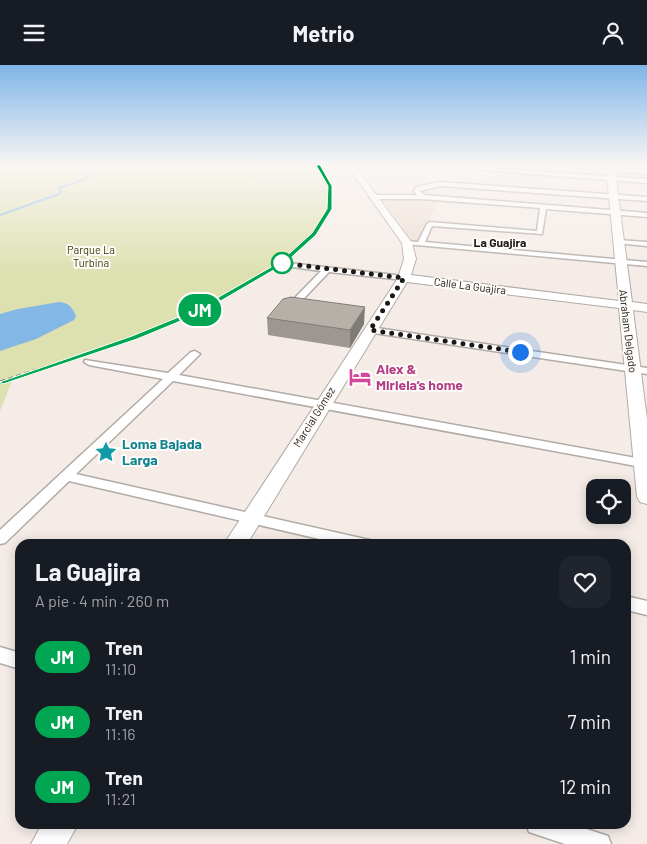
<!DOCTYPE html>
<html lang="es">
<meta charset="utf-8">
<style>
body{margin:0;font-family:Barlow,sans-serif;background:#20242c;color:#f1f3f6;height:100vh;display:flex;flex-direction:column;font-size:19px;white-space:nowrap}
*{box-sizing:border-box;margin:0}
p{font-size:16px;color:#9ea1a6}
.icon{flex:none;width:28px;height:28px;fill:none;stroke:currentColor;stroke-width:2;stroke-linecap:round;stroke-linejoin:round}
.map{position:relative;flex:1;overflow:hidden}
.sheet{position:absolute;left:15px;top:474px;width:616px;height:290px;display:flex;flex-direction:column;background:#171b24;border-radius:15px;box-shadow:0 2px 12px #0003}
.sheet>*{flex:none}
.badge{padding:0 10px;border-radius:16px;font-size:18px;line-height:32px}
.controls{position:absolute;left:586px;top:414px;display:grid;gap:10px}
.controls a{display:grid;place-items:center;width:45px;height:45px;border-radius:10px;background:#171b24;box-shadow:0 2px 12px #0003;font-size:25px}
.you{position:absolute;width:25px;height:25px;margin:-12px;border:4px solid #fff;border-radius:50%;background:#1a73e8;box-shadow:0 0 0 8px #1a73e833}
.map>.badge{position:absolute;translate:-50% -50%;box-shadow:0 0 0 2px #fff}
.round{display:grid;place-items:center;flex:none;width:52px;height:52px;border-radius:15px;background:#20242c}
.overview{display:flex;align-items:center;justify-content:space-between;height:85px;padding:0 20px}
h1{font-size:24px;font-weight:700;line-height:38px}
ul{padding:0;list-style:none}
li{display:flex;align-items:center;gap:15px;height:65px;padding:0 20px}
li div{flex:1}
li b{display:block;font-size:19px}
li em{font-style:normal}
li .badge{min-width:55px;font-weight:700;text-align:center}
header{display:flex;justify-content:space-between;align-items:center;height:65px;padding:0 20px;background:#171b24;font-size:22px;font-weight:700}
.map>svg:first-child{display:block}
.built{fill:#eeded4}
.green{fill:#dde0af}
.water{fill:#82b7e6}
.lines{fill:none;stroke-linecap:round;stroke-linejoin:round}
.stream{stroke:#82b7e6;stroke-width:2}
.street-casing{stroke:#b2aaa5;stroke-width:3}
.secondary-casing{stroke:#b2aaa5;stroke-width:2}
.street{fill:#fff;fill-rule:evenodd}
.secondary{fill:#fff;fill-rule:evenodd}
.rail-far2{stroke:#7f7a76;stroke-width:2;stroke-dasharray:3 2;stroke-linecap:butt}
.rail-far1{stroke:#7f7a76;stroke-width:2.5;stroke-dasharray:4.5 2.5;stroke-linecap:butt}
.rail{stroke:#7f7a76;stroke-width:3;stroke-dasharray:5.5 3;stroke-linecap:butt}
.wall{fill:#9d9791}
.shaded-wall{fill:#7f7b76}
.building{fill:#b6b0a9;stroke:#7f7b76}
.line{fill:#00a651;stroke:#fff}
.walk{stroke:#1b1816;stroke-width:5;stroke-dasharray:0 9}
.stop-dot{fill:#fff;stroke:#00a651;stroke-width:2.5}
.labels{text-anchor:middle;stroke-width:4;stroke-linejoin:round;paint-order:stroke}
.far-park-label{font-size:11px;fill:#3b3b05;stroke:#fefbf8}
.far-street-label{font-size:11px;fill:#1b1816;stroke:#fefbf8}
.far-neighbourhood-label{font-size:12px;font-weight:bold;fill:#1b1816;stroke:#fefbf8}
.hotel-label{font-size:14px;font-weight:bold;fill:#b23c85;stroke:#fefbf8;text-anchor:start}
.culture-label{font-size:14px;font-weight:bold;fill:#0d838f;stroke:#fefbf8;text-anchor:start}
</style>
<header><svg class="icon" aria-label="menu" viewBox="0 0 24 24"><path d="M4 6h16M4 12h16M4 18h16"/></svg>Metrio<svg class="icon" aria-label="person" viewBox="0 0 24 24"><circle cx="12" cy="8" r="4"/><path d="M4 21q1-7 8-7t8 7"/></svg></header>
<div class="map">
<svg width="647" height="779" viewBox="0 0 647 779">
<rect width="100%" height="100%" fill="#f5ece7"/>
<path class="built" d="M419,133L439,135L418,176L411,175L382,134Z"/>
<path class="green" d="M0,100H318C327,113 333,127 328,143C323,158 309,171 298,181C224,247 107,283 13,313L0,346Z"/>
<path class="water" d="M59,237C69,238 72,242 76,251L74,255L36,274L0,286V249L18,244Z"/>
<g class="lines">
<path class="stream" d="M0,150L59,129L61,126L59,123L85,114L95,100"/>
<g class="street-casing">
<path id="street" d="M416,100H447L647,114V118Z
M611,103L647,105V109L609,106Z
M440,117L647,132V136L440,121L420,126L424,130L647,148V152L546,144L542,169L432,161L425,177L647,197V201L405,179L403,178L407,176L418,177L427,159L430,157L537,166L540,143L422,134H372L369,132L372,130H417L414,126L416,122Z
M618,175L647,177V181L616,178L614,177Z
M289,198L404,211L408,213L404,215L329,207L290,248H284V244L321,206L292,202H289Z
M370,262L647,303V309L367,267V263Z
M195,286L200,289L179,310L647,395V403L173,316L76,409L365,474L370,475L372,479H341L69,416L5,478L0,479V465L163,314L89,300L84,297L85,295L168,308L191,287Z
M626,531L647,536V550L626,545Z
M0,582L20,588V604L0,598Z
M526,759H571L608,771L611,779H565L529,767Z"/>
</g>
<g class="secondary-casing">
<path id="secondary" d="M347,100H354L412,178L416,194L411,210L619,236L606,100H614L632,237L647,239V247L633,245L647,354V439L640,437L637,432L619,243L407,217L247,479H224L398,213L404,194L402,178Z
M42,759H78L67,779H31Z"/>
</g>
<use href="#street" class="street"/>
<use href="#secondary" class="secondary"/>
<path class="rail-far2" d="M318,100C331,122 335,134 321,157"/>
<path class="rail-far1" d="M230,228C264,208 301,190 322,155"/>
<path class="rail" d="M0,317C79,291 160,268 232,227"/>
</g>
<path class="wall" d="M578,100H605L604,102Z
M267,253L364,259L350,283L268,270Z"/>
<path class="shaded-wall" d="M365,242L364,259L350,283V265Z"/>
<path class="building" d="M291,232L365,242L350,265L267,253L283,234Z"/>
<linearGradient id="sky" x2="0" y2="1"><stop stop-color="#7fb5e7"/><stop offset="0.48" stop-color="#faf6f4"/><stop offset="1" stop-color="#faf6f4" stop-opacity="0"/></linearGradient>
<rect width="647" height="210" fill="url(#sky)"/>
<path class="line" d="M316,100H320L332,121V144L316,170L284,199L200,248L137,274L3,319L0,317L132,271L196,245L280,197L312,168L327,144L328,121Z"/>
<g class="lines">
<path class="walk" d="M282,198L404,213L370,265L520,287"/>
</g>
<defs>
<g id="hotel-bare" transform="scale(1.725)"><path d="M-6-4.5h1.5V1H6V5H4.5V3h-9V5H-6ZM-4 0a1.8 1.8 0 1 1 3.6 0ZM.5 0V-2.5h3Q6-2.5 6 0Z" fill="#d1479c" stroke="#fefbf8" stroke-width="2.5" paint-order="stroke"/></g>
<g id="sight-bare" transform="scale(1.725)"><path d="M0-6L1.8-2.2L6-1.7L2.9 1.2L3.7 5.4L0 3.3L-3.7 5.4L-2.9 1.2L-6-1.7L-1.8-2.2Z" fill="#0f9aa8" stroke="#fefbf8" stroke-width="2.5" paint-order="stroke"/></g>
</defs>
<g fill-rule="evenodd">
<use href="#hotel-bare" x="360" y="312"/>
<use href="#sight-bare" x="106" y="387"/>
</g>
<circle class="stop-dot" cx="282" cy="198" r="10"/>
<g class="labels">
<g class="far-park-label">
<text x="91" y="189">Parque La<tspan x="91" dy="13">Turbina</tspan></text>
</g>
<g class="far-street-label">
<text transform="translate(470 221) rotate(7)" y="4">Calle La Guajira</text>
<text transform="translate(628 266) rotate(83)" y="4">Abraham Delgado</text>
<text transform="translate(314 352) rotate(-58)" y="4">Marcial Gómez</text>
</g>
<g class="far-neighbourhood-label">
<text x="500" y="182">La Guajira</text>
</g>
<g class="hotel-label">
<text x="376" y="309">Alex &amp;<tspan x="376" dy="16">Miriela’s home</tspan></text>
</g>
<g class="culture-label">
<text x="122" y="384">Loma Bajada<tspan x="122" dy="16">Larga</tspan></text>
</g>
</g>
</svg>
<div class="controls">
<a><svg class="icon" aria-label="locate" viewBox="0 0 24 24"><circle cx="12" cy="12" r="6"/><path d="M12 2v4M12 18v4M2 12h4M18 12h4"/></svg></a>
</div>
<div class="you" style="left:520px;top:287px"></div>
<b class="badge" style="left:200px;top:245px;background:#00a651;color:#fff">JM</b>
<section class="sheet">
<div class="overview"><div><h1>La Guajira</h1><p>A pie · 4 min · 260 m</p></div><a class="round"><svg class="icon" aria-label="heart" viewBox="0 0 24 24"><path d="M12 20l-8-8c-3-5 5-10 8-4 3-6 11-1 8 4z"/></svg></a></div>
<ul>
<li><span class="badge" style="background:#00a651;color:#fff">JM</span><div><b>Tren</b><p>11:10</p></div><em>1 min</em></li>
<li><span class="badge" style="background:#00a651;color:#fff">JM</span><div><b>Tren</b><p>11:16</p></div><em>7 min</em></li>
<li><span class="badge" style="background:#00a651;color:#fff">JM</span><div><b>Tren</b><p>11:21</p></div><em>12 min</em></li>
</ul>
</section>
</div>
